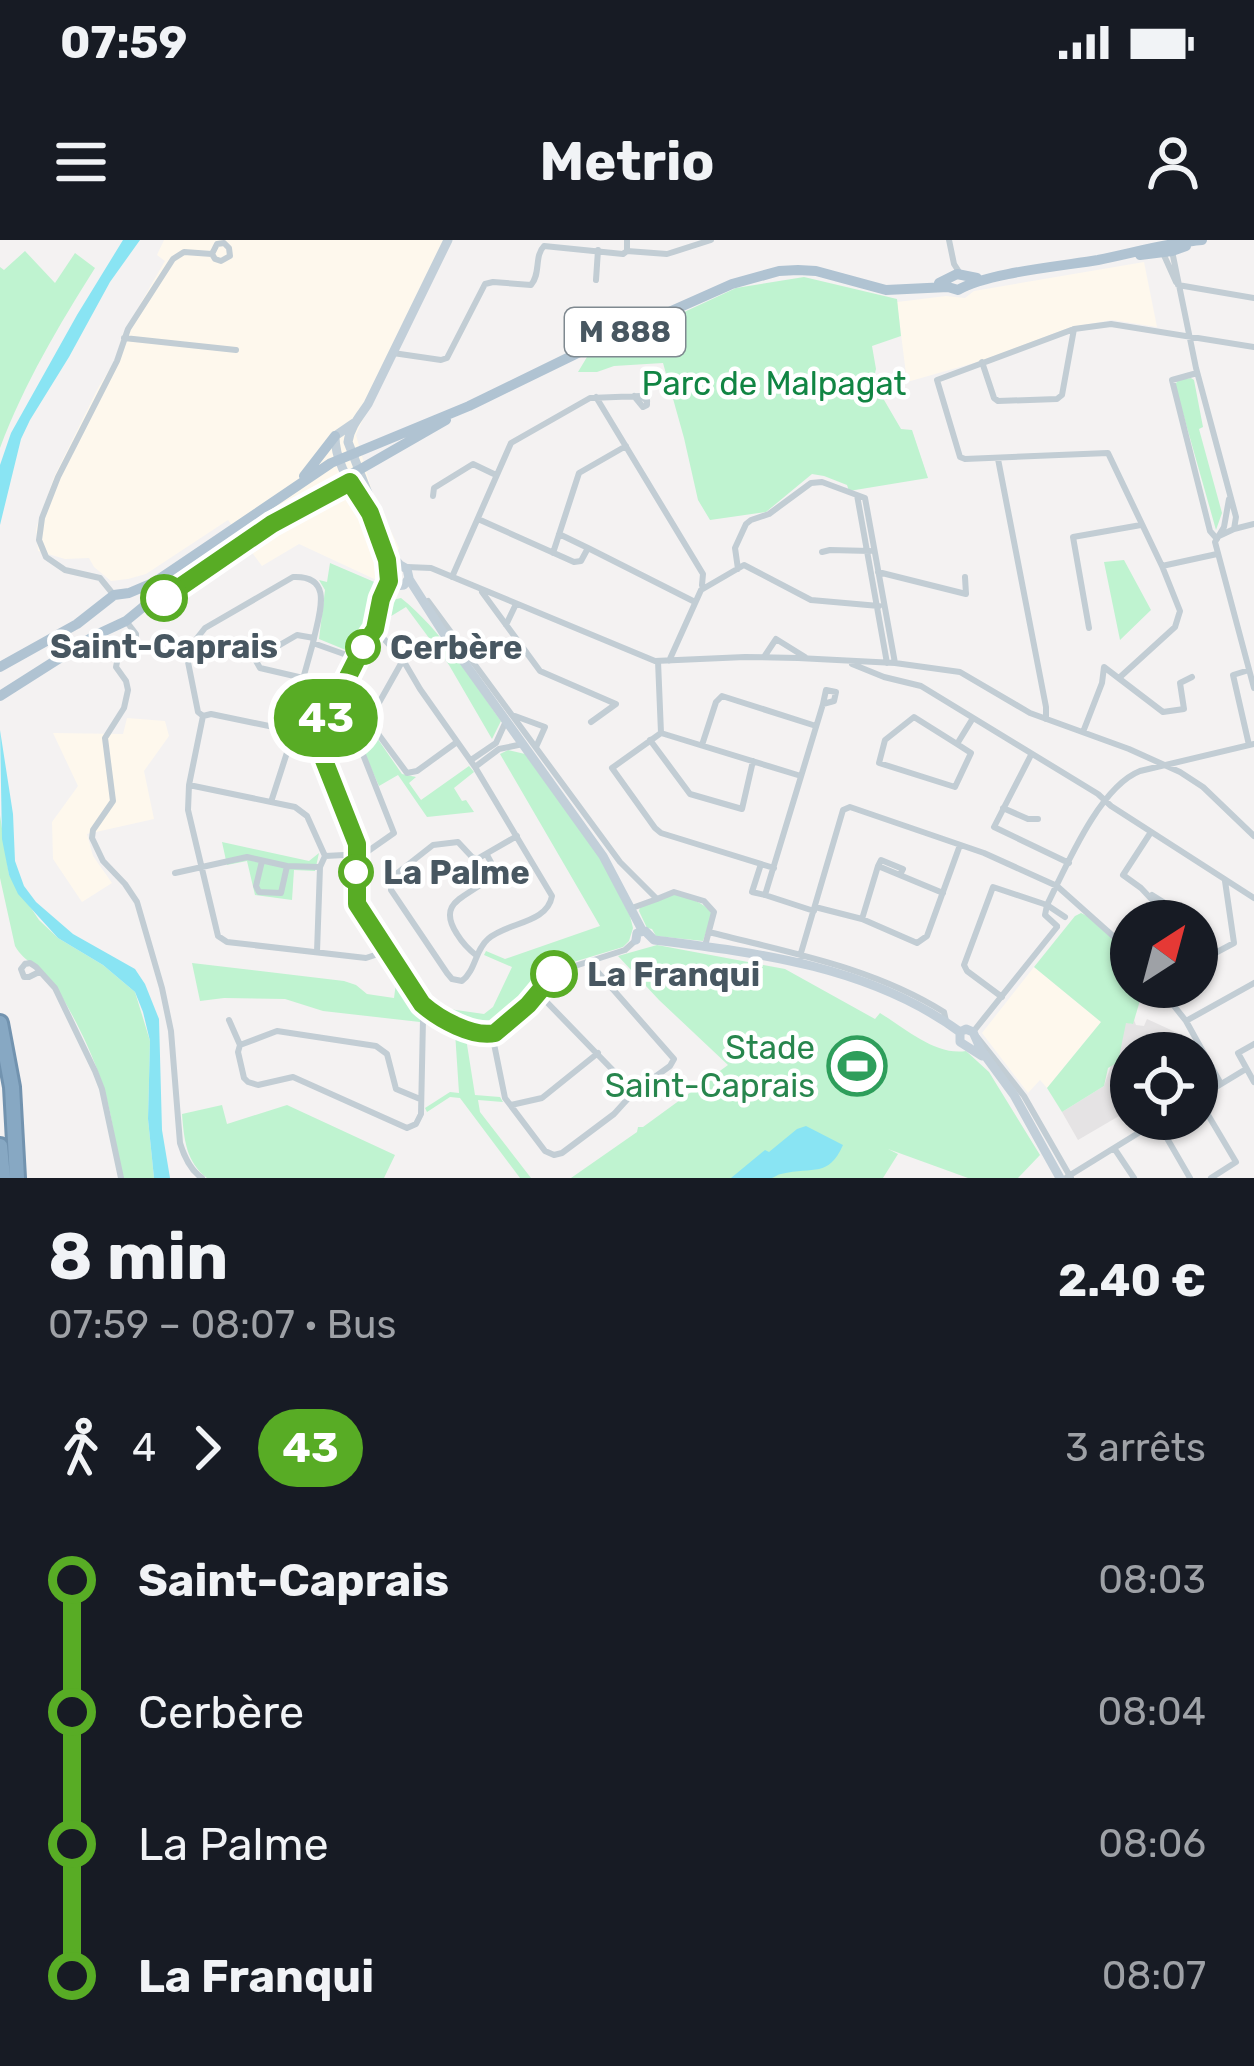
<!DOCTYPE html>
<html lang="fr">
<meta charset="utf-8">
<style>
body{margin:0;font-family:Rubik,sans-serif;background:#20242c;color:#f1f3f6;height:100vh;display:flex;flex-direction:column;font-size:45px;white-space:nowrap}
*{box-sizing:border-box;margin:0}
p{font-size:39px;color:#9ea1a6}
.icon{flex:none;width:66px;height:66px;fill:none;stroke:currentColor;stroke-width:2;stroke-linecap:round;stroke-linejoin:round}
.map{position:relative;height:938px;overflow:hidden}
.drawer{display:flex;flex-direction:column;background:#171b24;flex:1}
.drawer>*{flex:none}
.badge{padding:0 24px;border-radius:39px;font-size:42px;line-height:78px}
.needle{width:78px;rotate:36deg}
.tools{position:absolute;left:1110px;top:660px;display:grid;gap:24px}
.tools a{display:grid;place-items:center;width:108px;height:108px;border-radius:50%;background:#171b24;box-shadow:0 3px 9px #0004;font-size:60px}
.map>.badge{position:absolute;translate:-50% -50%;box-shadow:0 0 0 6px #fff}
.legs{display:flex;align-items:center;gap:18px;height:132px;padding:0 48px;font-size:39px}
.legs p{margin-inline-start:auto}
.headline{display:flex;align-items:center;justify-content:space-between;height:204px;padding:0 48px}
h1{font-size:66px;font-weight:700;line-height:90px}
ul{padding:0 48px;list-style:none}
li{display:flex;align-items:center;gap:42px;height:132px;font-size:45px}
li i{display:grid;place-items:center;width:18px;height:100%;margin:0 15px;background:currentColor}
li i::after{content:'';width:30px;height:30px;margin:-15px;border:9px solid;border-radius:50%;background:#171b24}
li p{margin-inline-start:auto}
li:first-child i{background:linear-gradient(#0000 50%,currentColor 0)}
li:last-child i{background:linear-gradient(currentColor 50%,#0000 0)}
.status{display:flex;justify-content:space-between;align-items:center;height:84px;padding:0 60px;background:#171b24;direction:ltr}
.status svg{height:33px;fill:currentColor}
header{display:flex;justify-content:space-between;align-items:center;height:156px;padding:0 48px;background:#171b24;font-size:54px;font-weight:700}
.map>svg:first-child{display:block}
.commercial{fill:#fef8ed}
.education{fill:#e5e3e4}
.green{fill:#bff3d0}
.water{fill:#89e4f3}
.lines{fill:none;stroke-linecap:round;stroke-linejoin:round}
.highway-casing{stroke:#7293af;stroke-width:20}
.street{stroke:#c2cdd4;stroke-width:6}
.secondary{stroke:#c2cfd9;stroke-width:9}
.primary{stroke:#b0c3d2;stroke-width:10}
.highway{stroke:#87a8c3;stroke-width:14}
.line-1-casing{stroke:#fff;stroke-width:27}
.line-1{stroke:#58ac25;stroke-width:18}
.stop-1-dot{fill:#fff;stroke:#58ac25;stroke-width:6}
.labels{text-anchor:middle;stroke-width:9;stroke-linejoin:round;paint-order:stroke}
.shield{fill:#fff;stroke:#7f8990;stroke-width:3}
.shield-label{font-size:30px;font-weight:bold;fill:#485761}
.park-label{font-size:33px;fill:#118543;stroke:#fff}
.stop-label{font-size:33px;font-weight:bold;fill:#485761;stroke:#fff;text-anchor:start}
.leisure-label{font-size:33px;fill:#27864d;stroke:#fff;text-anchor:end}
</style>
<div class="status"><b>07:59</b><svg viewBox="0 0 49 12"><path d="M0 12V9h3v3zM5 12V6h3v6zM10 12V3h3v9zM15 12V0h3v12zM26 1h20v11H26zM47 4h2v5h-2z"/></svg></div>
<header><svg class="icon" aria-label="menu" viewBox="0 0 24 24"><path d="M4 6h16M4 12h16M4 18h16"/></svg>Metrio<svg class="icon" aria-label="person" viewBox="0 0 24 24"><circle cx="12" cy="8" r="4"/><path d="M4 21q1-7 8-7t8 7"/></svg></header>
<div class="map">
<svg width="1254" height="938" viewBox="0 0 1254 938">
<rect width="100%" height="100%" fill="#f4f2f2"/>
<path class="commercial" d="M164,0H448L402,90L356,195L372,251L399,308L385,344L299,304L262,326L228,280L146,334L128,339L111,341L94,327L89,318L65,319L38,311L36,289L54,237L98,148L114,122L123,94L165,21L157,15Z
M1144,22L1157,87L1112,80L1071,87L981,121L907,142L897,62L946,56L965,58L974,51Z
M127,478L165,481L169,496L144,531L154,579L87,594L93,616L112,643L82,662L53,619L52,582L78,546L53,493L123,494Z
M1034,727L1101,782L1047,848L1040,840L1028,853L982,793Z"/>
<path class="education" d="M1147,779L1182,795L1190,813H1131V869L1078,900L1062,872L1104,846L1126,782L1132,784L1134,780L1136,785L1144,786Z"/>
<path class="green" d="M25,11L55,43L75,13L95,28C59,85 24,144 0,208V27L4,30Z
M804,37L897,59L901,96L872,106L876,129L873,141L901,189L912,190L928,238L849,251L847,245L824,236L812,234L766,272L710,280L698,260L684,198L663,123L614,126L597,132H578L587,117L736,48Z
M1191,138L1194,140L1203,187L1199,189L1222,273L1216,290L1175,145L1178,140Z
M1124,320L1151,370L1120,400L1104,322Z
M330,323L379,344L373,373L353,413L319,399L325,350L319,340L327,342Z
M401,358C442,391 470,438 501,481L492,499L449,425L406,367L388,378L392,360Z
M370,495L377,498L402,534L416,537L409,543L421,560L469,526L474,532L454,548L462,561L466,560L474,572L427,577L398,535L379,546L363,510L367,497Z
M508,510L525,514L599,616L630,676L633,688L629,701L623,707L557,727L539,746L535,747L524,760L525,762L490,791L477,790L426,763L361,665L360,626L366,622L364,652L367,663L429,757L442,768L484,774L493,767L512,727L484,715L486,711L505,719L600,686L500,514Z
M0,575L9,635L39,680L58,698L103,725L135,752L150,801L148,879L154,938H122C115,905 112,869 100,837C89,806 72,772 54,744C43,727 24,723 15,706L0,638Z
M222,602L309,621L319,613L315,631L294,630L292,660L255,655L247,621L227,625Z
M675,654C690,659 703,661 712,674L703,701L656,696L652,689L647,688L639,671L640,667Z
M1081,673L1087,676L1129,714L1131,747H1144L1133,784L1126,783L1118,822L1108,828L1104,846L1062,872L1047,848L1101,782L1034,727L1075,676Z
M657,705L785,729L875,779L880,773C906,789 936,816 966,811L989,832L1040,915L1018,938H968L888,909L898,914L883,938H571L637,892L638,887H643L728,825L659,760L618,716Z
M192,723L344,741L356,745L367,754L394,758L396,743L382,723L393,726L421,768L420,782L323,771L285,759L224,758L200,761Z
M433,776L465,792L475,855L500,857L503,862L478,860L480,872L531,938H520L460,858L450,857L427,872L425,868L450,852L459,853L455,792L427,784V779Z
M222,865L227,884L287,865L395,915L384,938H207C186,922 184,899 182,874Z"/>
<path class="water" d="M123,0H140L110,42L69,117L30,180L21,199L0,285V225L11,193L77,75Z
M0,490L13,574L15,621L24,646L36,662L73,694L135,729L145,744L159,779L162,890L170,938H154L148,879L150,801L143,772L135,752L103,725L58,698L18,654L9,635L2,599Z
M806,886L843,905C828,938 815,926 781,934C778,934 775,937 772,938C760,938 744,938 731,938L765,910L769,912L797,889Z"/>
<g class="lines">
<g class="highway-casing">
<path id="highway" d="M0,783L12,847L17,938
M0,906L3,938"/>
</g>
<path class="street" d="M627,0V11L667,14L711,0
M949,0L954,24L961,35
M1172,11L1196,128L1236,277L1234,289
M1163,13L1176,42
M596,40L598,10
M1178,45L1254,58
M124,98L236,110
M393,113L441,120L447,118L485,44L493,42L531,45C541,34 534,16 544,6L623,14L627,11
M982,122L994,158L998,161L1057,159L1062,155L1074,89
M1197,133L1172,140L1210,291L1217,299
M634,156L643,167L647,165V161
M596,157L703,334L702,345
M998,219L1046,467V479
M857,255L887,423
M433,256L434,248L473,224L496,235
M1229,259L1224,287L1215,302L1254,448
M478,279L574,322L581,321L588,308L695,362
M559,294L588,308
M1219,296L1234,289L1254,284
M822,312L830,310L870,311
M553,313L579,233L626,206
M1162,326L1217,314
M407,327L431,328L655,421L745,417L798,418L895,423L960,432L1030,473L1129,509L1180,532L1203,547L1254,596
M738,329L735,308L746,284L751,280L769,274L811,243L822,242L865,258L895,423
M878,332L966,354L965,337
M452,337L511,203L590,158L641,156L647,161
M395,347L387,356L381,383L364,405L316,500L356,599L355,656L359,668L424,766L477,793L489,795L528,765L556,732L625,710L636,700
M482,352L540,431L616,464L591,482
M113,354L100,338L65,330L46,317L39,300L42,278L58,237L117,121L128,89L173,19L184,12L212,14L215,19L221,21L230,16L229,8L224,3L217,4L212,14
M428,361L620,622L657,659L674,652L704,661L714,672L705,706
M126,381L136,394V401L118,417L116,427L126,441L128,450L124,468L105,498L113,561L93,590L92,598L103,621L125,644L137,662L162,748L171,791L180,903C184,916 190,930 202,938
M506,385L516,364
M1089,388L1073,297L1141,285
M375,389L403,420L420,449L475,527L552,656C547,684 507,682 488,699C475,710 476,730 462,741L452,739L447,733L391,650V638L433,605L458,602L472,617L477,619L517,596
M375,389L381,359L389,341
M764,417L776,399L805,417
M658,421L661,493
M669,421L701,350L744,325L811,360L879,366
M852,424L884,437L921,446L1098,554L1111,566L1254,658
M303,438L260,428L256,421L259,417L297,395L314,398
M1119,438L1175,387L1180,371L1162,326L1108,213L965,219L960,217L937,140L1074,89L1111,84L1254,107
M203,476L189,545L188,570L218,696L227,702L366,718L387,711
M515,476L545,487L536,507
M370,483L407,533L417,531L457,502
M289,489L313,403
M1083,492L1102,443L1104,427L1163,472L1184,469L1180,443L1192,437
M661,493L612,528L655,588L661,593L774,628
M661,493L801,536
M317,496L211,474L203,476L198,472L186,412L205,388L293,337C336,335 318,376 313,403L358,419
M650,500L690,554L742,569L753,521
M957,504L971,513L955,547L879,523L885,500L914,477L957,504L973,478
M702,505L716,462L722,456L816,486
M1249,505L1233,435L1249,430
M1031,515L994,587L1069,623
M471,520L496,503L506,481
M475,527L499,509L523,504
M189,545L295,567L307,576L325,616L320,627L317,712
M271,562L294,491
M1003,568L1028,579H1038
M1151,592L1123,635L1141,648L1172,681
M325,616L364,614L394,593L360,507L371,477L403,420
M262,621L256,646L259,652L281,653L287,626
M761,624L752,652L765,655
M878,626L881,620L903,629L900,635
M175,633L247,617L287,626L319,627
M1152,655L1176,670L1170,679
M815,667L862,679L917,703L927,696L960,605
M632,668L657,659
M814,671L765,655L823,464L834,461L836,452L826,450L823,464
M862,679L878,626L943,653
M1057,686L1045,675L1047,665C1066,627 1099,547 1140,531L1254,504
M709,692C790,713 872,727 944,772L946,781
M1197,711L1204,719L1234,703L1225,641
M477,716C468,709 463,704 457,694C431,654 484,657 494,628L487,615
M798,723L843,570L850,567L984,613L1057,646L1131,712
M25,724L30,723L36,727L55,748L95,831L102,849L121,938
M25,724L21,729L24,737H29L39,732
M1159,747L1186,781L1221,844
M538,753L634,852
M1002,757L967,731L964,725L993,647L1047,665L1065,677
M229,780L240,805L238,812L244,838L248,842L258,845L293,837L407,888L416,884L421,874L423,779L427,769
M1186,781L1254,743
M973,792L1057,687
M492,794L505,858L545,911L554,915L562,913L614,874L634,852L670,826L674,819L589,722
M978,798L1024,856L1071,938
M1254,804L1238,813L1254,842
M240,805L277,791L376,806L387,814L396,849L420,859
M1198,858L1236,922L1211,938
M1198,858L1246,829
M511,865L542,858L598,813
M1157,881L1190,938
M1114,908L1134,938
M1067,937L1161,879"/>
<path class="secondary" d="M354,183L335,196C335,233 366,261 378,294
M384,310L389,340L396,346L404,345L409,338L407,329L400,325
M400,325L393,317L348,202C350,187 360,176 368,164L448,0
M409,339L446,397L603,616L642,690
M636,700L637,693L645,691L654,700C761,713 871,727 960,792
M960,792L966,789L973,792L981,810L1014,855L1060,938
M960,792V802L982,816"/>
<path class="primary" d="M1140,15L1172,11L1186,6
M939,43L957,34L977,38
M304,236L335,196
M0,427L77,384L114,355L129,353L155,342L331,223L469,166L588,108L732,44L779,31L798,30L816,31L886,50L948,47L958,50C986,33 1062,26 1098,20C1134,13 1166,3 1202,0
M0,456L96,395L126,381L165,349L270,277L359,230L446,180"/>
<use href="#highway" class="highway"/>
</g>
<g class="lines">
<g class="line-1-casing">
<path id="line-1" d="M164,358L272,284L350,242L370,273L387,320L389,341L381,359L375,389L364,405L316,500L357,604V664L422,764C439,779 473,798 495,793L528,765L554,734"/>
</g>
<use href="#line-1" class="line-1"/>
</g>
<defs>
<g id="stadium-ring" transform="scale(3)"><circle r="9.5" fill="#fff" stroke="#2e9e5b" stroke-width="1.5"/><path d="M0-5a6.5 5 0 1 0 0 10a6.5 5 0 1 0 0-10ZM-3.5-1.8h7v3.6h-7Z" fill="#2e9e5b"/></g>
</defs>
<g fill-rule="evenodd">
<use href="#stadium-ring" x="857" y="826"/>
</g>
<g class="stop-1-dot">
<circle cx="164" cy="358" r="21"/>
<circle cx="363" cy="407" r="15"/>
<circle cx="356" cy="632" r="15"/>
<circle cx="554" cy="734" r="21"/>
</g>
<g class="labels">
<rect class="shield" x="565" y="68" width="120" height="48" rx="9"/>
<g class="shield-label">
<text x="625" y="102">M 888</text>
</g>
<g class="park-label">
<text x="774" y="155">Parc de Malpagat</text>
</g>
<g class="stop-label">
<text x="164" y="418" text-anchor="middle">Saint-Caprais</text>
<text x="390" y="419">Cerbère</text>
<text x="383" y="644">La Palme</text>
<text x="587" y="746">La Franqui</text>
</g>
<g class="leisure-label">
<text x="815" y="819">Stade<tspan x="815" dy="38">Saint-Caprais</tspan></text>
</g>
</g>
</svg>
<div class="tools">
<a><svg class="needle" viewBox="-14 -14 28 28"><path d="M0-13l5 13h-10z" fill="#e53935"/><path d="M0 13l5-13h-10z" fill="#9ea1a6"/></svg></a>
<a><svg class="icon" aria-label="locate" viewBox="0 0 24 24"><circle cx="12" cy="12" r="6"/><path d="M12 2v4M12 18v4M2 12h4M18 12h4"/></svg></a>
</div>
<b class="badge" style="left:326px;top:478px;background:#58ac25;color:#fff">43</b>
</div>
<section class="drawer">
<div class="headline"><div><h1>8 min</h1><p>07:59 – 08:07 · Bus</p></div><b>2.40 €</b></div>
<div class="legs"><svg class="icon" aria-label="walk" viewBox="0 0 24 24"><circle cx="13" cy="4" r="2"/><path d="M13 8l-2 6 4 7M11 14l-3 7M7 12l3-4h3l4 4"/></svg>4<svg class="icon" aria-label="forward" viewBox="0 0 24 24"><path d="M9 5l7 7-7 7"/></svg><b class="badge" style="background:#58ac25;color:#fff">43</b><p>3 arrêts</p></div>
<ul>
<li><i style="color:#58ac25"></i><b>Saint-Caprais</b><p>08:03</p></li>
<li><i style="color:#58ac25"></i><span>Cerbère</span><p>08:04</p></li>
<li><i style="color:#58ac25"></i><span>La Palme</span><p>08:06</p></li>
<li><i style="color:#58ac25"></i><b>La Franqui</b><p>08:07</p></li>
</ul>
</section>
